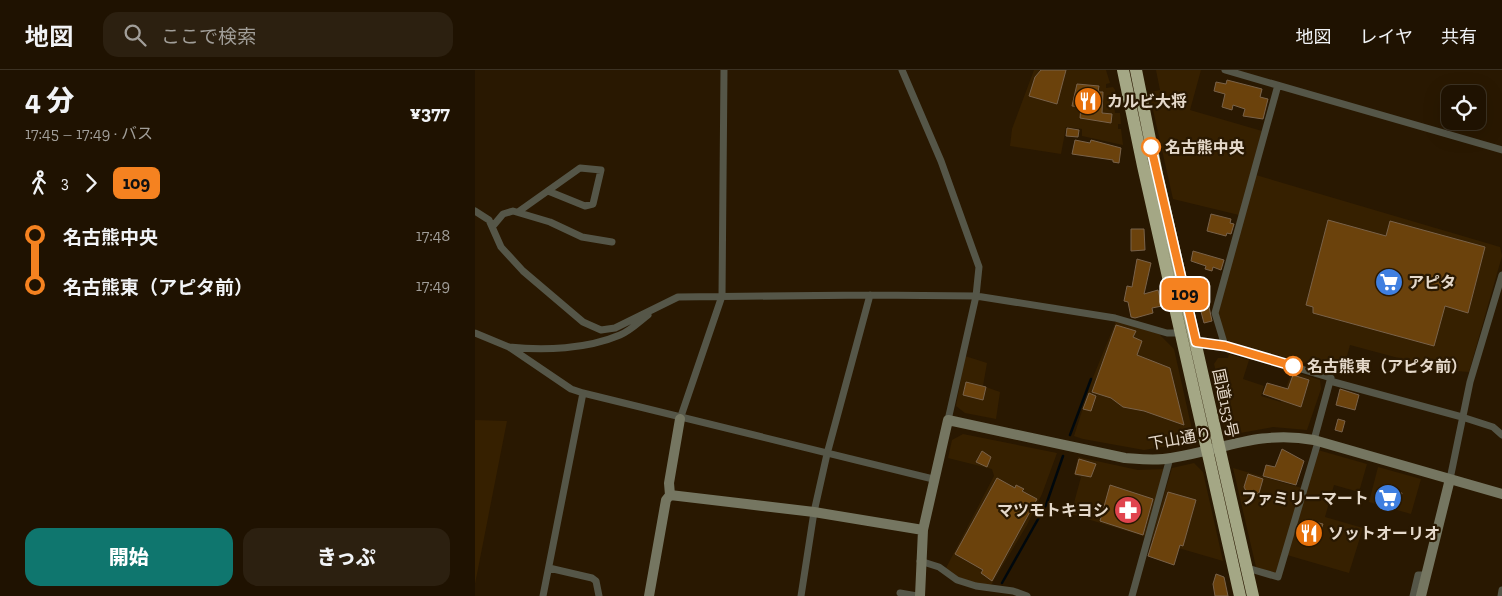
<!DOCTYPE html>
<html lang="ja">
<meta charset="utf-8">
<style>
body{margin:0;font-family:"Zilla Slab","Noto Sans JP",serif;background:#2c2010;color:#f1f3f6;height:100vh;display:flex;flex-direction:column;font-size:19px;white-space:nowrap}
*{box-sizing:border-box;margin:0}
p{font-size:16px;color:#a19e99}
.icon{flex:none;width:28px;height:28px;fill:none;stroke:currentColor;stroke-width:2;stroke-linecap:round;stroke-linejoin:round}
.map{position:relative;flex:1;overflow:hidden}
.details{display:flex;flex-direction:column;background:#1f1201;width:475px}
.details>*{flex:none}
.badge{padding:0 10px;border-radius:8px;font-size:18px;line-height:32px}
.fabs{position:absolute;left:966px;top:15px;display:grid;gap:10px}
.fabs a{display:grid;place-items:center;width:45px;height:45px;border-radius:10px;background:#1f1201;box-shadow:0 5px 20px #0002,0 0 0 1px #3c3223;font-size:25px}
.map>.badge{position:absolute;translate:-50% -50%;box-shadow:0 0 0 2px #fff}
.legs{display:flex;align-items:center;gap:8px;height:55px;padding:0 25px;font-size:16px}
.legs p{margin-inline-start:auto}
.summary{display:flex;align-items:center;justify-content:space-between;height:85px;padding:0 25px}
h1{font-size:28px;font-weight:800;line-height:38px}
.button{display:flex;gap:10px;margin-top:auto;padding:10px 25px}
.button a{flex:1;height:58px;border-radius:15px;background:#0f766e;color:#fff;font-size:20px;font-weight:800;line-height:58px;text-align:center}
.button a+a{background:#2c2010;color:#f1f3f6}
ul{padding:0 25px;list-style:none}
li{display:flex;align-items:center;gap:18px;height:50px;font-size:19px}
li i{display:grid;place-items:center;width:8px;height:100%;margin:0 6px;background:currentColor}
li i::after{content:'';width:12px;height:12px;margin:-6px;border:4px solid;border-radius:50%;background:#1f1201}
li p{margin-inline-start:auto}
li:first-child i{background:linear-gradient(#0000 50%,currentColor 0)}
li:last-child i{background:linear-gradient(currentColor 50%,#0000 0)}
header{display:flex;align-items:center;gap:30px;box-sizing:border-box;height:70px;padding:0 25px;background:#1f1201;border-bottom:1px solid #3c3223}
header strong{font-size:24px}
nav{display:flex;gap:28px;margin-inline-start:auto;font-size:18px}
.search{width:350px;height:45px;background:#2c2010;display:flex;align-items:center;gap:12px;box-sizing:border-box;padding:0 18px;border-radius:15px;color:#a19e99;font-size:19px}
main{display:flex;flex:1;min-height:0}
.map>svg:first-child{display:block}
.built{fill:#362000}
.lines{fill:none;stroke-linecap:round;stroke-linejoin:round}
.stream{stroke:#00080d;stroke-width:2.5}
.building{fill:#6b420c;stroke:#79624a}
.street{stroke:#555648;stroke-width:7}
.secondary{stroke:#757661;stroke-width:10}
.highway{stroke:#a4a785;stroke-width:12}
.line-1-casing{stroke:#fff;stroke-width:11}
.line-1{stroke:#f58220;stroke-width:8}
.stop-1-dot{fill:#fff;stroke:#f58220;stroke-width:2.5}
.labels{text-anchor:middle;stroke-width:4.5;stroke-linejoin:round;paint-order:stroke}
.poi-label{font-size:16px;font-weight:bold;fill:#e5d9cb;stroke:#291801;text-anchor:start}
.stop-label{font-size:16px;font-weight:bold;fill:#e5d9cb;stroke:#291801;text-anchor:start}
.street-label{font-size:16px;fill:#e5d9cb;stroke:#291801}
</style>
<header>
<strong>地図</strong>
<div class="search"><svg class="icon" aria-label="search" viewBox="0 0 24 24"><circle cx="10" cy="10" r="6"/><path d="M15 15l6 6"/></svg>ここで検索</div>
<nav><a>地図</a><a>レイヤ</a><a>共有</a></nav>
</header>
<main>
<section class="details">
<div class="summary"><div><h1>4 分</h1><p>17:45 – 17:49 · バス</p></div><b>¥377</b></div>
<div class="legs"><svg class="icon" aria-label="walk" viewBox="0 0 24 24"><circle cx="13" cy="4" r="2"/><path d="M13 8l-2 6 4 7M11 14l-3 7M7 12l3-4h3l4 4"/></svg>3<svg class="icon" aria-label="forward" viewBox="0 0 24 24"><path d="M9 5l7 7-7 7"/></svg><b class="badge" style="background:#f58220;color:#111">109</b></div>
<ul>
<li><i style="color:#f58220"></i><b>名古熊中央</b><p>17:48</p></li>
<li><i style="color:#f58220"></i><b>名古熊東（アピタ前）</b><p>17:49</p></li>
</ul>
<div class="button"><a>開始</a><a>きっぷ</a></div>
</section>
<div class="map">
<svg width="1027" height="526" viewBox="0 0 1027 526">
<rect width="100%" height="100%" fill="#291801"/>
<path class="built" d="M559,0H631L635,13L631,14V18L638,17L640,20L642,34L639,35L640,43H645L646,54H643V59H646L648,75L607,66V59L591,57L586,84L535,76L537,59Z
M681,0H726L715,40L787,61L764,145L698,129L674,22L685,20Z
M781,105L1025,177L1027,186L994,302L968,300L875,275L872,286L867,288L864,300L853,296L848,298L751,271L742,241Z
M641,251L684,264L699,279L718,364L714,370L704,374L669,380L608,369L599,366L617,310Z
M754,284L774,290L768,309L789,316L786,326L806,332L817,301L845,310L846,319L832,360L798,357L760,364L749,357L741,322L746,323L739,294L743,288H753Z
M490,286L512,293L508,316L525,322L521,349L490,343L481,336Z
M0,350L32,351L0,514Z
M488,364L582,383L567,424L552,455L516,515L503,514L483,507L471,498L519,406L517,399L473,388L477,370Z
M843,380L892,394L884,422L859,415L850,447L888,458L874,503L812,485Z
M603,387L663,400L690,399L671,467L596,444L606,407L599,405Z
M719,393L728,402L748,491L676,470L697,398Z
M903,397L946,409L936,444L894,432Z
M758,398L827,418L802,504L781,497Z"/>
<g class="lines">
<path class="stream" d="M595,365L616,309
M527,513L571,435L588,386"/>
</g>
<path class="building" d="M566,0H591L582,34L554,26L560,7Z
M752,10L787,19L785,27L793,29L788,49L768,46L770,39L758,35L757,40L747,37L750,24L739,21L741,12L751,14Z
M602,14L624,16L623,22H628L627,43L637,44L636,53L605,48L606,37L597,36Z
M592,58L604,60L603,67L591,66Z
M600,70L615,73L616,70L646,78L644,93L638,92V90L597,84Z
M736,144L756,149L755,153L759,154L756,164L752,163L751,166L732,161Z
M853,150L911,166L915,151L1010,177L993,243L970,236L959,276L838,243V237L831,235Z
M656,159H669L670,180L656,181Z
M718,181L749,190L746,200L738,197L737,201L730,199L731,196L716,191Z
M662,189L676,193L669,224L683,220L687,236L677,238L678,243L660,248L656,247L653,232L649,231L652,216L657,217Z
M733,232L737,251L729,253L724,234Z
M641,255L661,261L658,267L667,271L662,285L695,298L709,355L669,341L648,337L636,328L617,322Z
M818,305L834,310L826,337L788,324L792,313L813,319Z
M491,312L511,317L508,330L488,325Z
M865,319L884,325L880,340L861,335Z
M614,323L621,326L616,341L608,339Z
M863,349L870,351L867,362L860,360Z
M807,379L829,391L821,415L788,406L791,395L800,397Z
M507,381L516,387L512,397L501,392Z
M604,389L621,394L616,407L600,404Z
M773,404L788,409L784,423L779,425L772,423L769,417Z
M522,408L540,418L541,415L549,419L547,421L562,429L517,511L506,503L508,500L480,484Z
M635,415L678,429L668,465L625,451Z
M904,418L927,423L923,437L901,430Z
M693,422L721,430L708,476L705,475L699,495L673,486Z
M831,450L848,454L840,475L824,471L827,451L831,452Z
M741,504L749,507L753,526H740L738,514Z"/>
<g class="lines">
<path class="street" d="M427,0L466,91L504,197L501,226L473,350
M750,0L1027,80
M0,141L14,150L26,177L48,201L108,252L126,260L140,258L203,227L395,225L501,226L640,248L692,263H705
M43,142L105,98L126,100L118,134L110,136L73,121
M18,156L28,144L38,141L75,152L107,167L137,172
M0,263L34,277L96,319L108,323L458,409
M721,272L750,276L856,308L855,311L987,347L1018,357L1027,365
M750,276L740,243L803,15
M34,277C69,281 112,279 145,265C155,261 164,252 173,245
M205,349L247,226L249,0
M839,370L855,311
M975,409L995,312L1027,205
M445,491L464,497L482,510L501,516L538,521L552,526
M74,498L117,508L121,511L124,526
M772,498L803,507L843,372
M425,523L442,526
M68,526L108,323
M326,526L339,442L352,384L395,225
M657,526L695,388
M938,526L943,505H951
M1026,526L1027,520"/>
<path class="secondary" d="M195,425L194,413L205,349
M174,526L191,430L195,425L339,442L448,460
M445,526L448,460L473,350L650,388C665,389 681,391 696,388C748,380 783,360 839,370L1027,424
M946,526L975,409"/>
<path class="highway" d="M648,0L668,96L765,526
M661,0L682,104L778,526"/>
</g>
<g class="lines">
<g class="line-1-casing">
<path id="line-1" d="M676,77L721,272L750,276L818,296"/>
</g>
<use href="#line-1" class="line-1"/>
</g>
<defs>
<g id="restaurant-disc" transform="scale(1.4375)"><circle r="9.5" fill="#e8710a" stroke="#291801"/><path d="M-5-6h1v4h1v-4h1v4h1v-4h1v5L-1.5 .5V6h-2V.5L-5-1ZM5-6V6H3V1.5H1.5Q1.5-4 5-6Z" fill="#fff"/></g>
<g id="supermarket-disc" transform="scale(1.4375)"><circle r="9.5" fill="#3f7fe0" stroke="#291801"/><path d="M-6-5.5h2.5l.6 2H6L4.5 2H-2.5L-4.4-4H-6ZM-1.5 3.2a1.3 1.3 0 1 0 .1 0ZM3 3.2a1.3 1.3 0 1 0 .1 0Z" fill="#fff"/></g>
<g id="pharmacy-disc" transform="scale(1.4375)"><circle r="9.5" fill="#e0444e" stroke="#291801"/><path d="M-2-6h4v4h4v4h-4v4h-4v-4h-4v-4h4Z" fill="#fff"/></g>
</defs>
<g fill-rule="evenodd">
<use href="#restaurant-disc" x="613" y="31"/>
<use href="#supermarket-disc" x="914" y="212"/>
<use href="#supermarket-disc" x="913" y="428"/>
<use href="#pharmacy-disc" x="653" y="440"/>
<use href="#restaurant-disc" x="834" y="463"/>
</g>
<g class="stop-1-dot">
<circle cx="676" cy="77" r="9"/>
<circle cx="818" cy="296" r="9"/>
</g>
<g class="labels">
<g class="poi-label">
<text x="632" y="37">カルビ大将</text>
<text x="933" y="218">アピタ</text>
<text x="894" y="434" text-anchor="end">ファミリーマート</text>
<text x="634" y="446" text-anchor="end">マツモトキヨシ</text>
<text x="853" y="469">ソットオーリオ</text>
</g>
<g class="stop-label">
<text x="690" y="83">名古熊中央</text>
<text x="832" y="302">名古熊東（アピタ前）</text>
</g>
<g class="street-label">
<text transform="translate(751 333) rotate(78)" y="6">国道153号</text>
<text transform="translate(705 368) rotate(-10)" y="6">下山通り</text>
</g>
</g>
</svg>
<div class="fabs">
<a><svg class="icon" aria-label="locate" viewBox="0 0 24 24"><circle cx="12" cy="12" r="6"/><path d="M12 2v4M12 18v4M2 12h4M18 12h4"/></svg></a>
</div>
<b class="badge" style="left:710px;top:224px;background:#f58220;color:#111">109</b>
</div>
</main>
